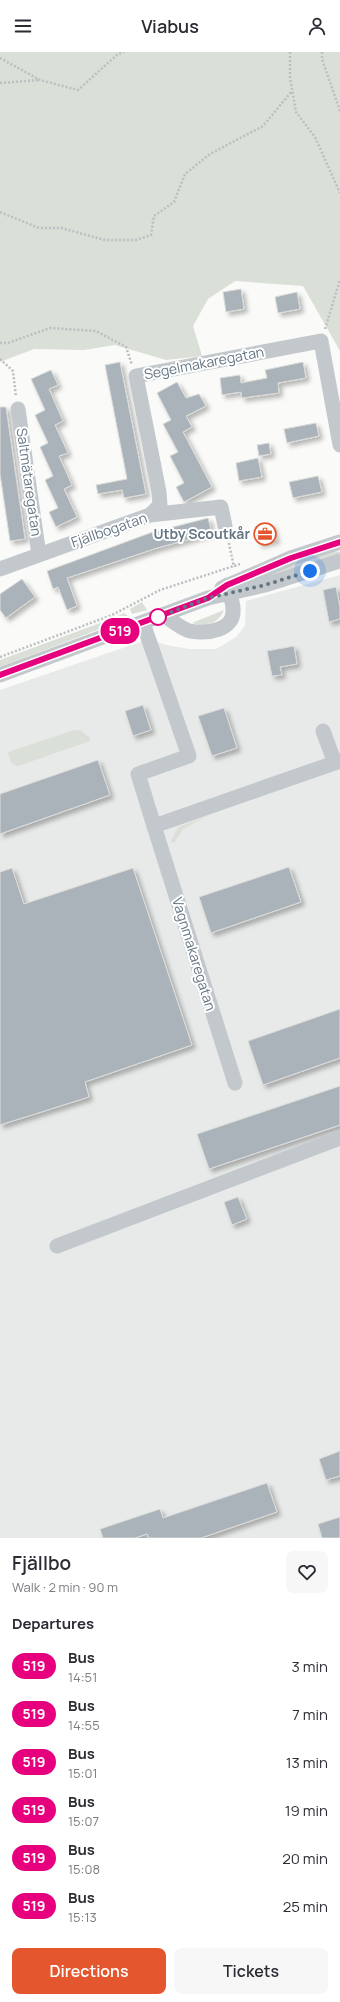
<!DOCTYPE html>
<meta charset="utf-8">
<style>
body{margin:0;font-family:Manrope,sans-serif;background:#f7f7f7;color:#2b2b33;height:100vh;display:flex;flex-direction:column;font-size:15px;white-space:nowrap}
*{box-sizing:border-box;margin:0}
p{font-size:13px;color:#7c7c81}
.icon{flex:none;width:22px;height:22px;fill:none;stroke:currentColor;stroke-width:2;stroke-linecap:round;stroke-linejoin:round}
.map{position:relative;height:1486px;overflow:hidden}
.side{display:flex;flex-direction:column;background:#fff;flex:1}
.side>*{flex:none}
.badge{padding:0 8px;border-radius:13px;font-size:14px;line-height:26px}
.you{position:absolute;width:20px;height:20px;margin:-10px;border:3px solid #fff;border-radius:50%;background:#1a73e8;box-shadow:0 0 0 6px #1a73e833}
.map>.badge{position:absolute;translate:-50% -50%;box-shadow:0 0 0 2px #fff}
h2{padding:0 12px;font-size:15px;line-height:36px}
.round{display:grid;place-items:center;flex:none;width:42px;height:42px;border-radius:8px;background:#f7f7f7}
.summary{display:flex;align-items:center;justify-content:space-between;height:68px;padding:0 12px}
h1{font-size:19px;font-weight:600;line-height:30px}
.cta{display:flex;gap:8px;margin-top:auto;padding:8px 12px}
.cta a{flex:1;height:46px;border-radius:8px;background:#e4572e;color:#fff;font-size:16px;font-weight:600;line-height:46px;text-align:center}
.cta a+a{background:#f7f7f7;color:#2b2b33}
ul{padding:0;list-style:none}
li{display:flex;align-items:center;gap:12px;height:48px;padding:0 12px}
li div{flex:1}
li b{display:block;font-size:15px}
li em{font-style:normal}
li .badge{min-width:44px;font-weight:700;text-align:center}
header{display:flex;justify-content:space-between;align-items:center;height:52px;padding:0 12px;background:#fff;font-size:18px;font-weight:600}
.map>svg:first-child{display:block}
.built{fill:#e8e9e9}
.green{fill:#dadfd7}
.building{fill:#aab3b9;stroke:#dcdcda;filter:url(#shadow)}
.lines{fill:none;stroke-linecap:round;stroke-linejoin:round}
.path{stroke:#bbbfc2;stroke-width:2.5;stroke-dasharray:2 2;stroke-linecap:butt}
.minor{stroke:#c3c8cc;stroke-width:15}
.line-casing{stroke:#fff;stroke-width:9}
.line{stroke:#e6007e;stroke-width:6}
.walk{stroke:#657683;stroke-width:4;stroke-dasharray:0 7.2}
.stop-dot{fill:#fff;stroke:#e6007e;stroke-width:2}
.labels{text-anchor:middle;stroke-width:4;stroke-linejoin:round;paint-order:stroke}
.street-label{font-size:14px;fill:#657683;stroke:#fff}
.poi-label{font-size:14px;font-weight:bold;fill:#657683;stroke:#fff;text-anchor:end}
</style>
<header><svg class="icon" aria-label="menu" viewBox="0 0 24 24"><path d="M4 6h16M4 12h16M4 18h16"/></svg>Viabus<svg class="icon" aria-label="person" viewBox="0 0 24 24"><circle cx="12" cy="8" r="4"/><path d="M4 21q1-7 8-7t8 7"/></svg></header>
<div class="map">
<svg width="340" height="1486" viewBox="0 0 340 1486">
<defs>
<filter id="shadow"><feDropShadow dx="3.5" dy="3.5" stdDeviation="2" flood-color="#0004"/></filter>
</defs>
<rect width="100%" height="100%" fill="#fafaf8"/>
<path class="built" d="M340,523V1486H0V638L149,587L166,593L189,597H216L236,585L245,574L246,549Z"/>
<path class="green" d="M0,0H340V299L303,234L235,229L208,247L193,274L202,304L166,308L115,293L84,298L34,297L0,310Z
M332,499L340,500V505L244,534L276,518Z
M142,550L147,558L132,562L130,557Z
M224,558C219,572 204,575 192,571Z
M124,561L128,564L126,567L0,615V608L111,567Z
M75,678H80L90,686V689L18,714L12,712L8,700Z
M207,764L183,777L174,791L171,789L178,775Z"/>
<path class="building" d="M241,237L244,257L226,260L223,240Z
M297,240L300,257L278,261L275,245Z
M120,310L146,442L124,446L122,438L98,442L96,433L127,427L105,313Z
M303,310L306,326L278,331L279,341L242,346L241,340L222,343L220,326L240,323L241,331L267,326L265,318Z
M51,318L58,333L49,337L63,369L55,373L68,401L59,404L72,433L64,437L77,465L56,475L49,460L58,456L45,428L53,424L40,395L48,391L35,363L45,358L31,327Z
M177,330L186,346L199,342L206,354L186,364L192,375L183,380L212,435L184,450L176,435L184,431L170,404L178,400L163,372L171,368L157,341Z
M0,355H6L25,487L10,489L0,422Z
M316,371L319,384L287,391L284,377Z
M269,391L271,402L259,404L257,393Z
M258,406L262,425L239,429L236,411Z
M318,424L322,440L293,446L289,430Z
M208,466L212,481L157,496L67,526L77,554L67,558L58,535L53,537L47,519L150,481Z
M272,472L276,488L259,492L255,475Z
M22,527L35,545L6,566L0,558V542Z
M336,535L340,555V567L329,570L323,538Z
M294,594L297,612L280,615L282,623L272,624L267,599Z
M143,653L151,678L133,684L125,659Z
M224,656L237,696L212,704L198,664Z
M98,708L110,743L0,782V742Z
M289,815L301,850L211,881L199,845Z
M12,816L24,852L133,816L192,993L85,1030L89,1045L0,1073V820Z
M340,957V1006L263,1033L248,989Z
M340,1034V1073L209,1117L197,1082Z
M238,1145L247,1167L232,1173L224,1150Z
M340,1399V1424L326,1428L319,1407Z
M267,1431L277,1460L201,1486H149L147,1482L135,1486H103L100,1477L160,1457L163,1466Z
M340,1465V1486H322L318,1472Z"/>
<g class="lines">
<path class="path" d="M290,0V26L296,60L315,85L340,141
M322,0V7L340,59
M0,6L40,28L78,38L118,2L124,0
M0,31L39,28
M0,160L39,176H61L105,188H136L151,183L154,164L174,150L185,122L210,102L263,74L292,39
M325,277L340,228
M0,291H8L50,276L96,279L126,295L132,313
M0,307L13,319L16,345
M228,487L234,515
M0,605L112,563L160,538L240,512"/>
<path class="minor" d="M18,357L39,503
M150,463L160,453L159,440L136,324L321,289L340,393
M0,517L150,463L221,455L225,474
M222,536L291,506L340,490
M164,563C171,568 181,577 190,579C206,582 235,579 233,557C233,549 229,541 227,533
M143,571L189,704L138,722L154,774L340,709
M0,623L208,546L265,533L340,509
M323,679L335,711
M154,774L235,1031
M57,1194L340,1086"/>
</g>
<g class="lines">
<g class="line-casing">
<path id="line" d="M0,623L189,553L208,546L227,533L291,506L340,490"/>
</g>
<use href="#line" class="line"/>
<path class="walk" d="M158,565L208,546L265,533L310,519"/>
</g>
<defs>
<g id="office-ring" transform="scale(1.15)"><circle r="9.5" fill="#fff" stroke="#e4572e" stroke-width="1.5"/><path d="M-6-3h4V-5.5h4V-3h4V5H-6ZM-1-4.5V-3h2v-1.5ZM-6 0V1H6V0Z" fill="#e4572e"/></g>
</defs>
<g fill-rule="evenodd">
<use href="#office-ring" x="265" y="482"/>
</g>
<circle class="stop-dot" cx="158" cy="565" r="8"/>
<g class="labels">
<g class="street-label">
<text transform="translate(204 311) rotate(-11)" y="5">Segelmakaregatan</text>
<text transform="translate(29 430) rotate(82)" y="5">Saltmätaregatan</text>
<text transform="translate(109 478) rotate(-19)" y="5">Fjällbogatan</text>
<text transform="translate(194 902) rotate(73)" y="5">Vagnmakaregatan</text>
</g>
<g class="poi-label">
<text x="250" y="487">Utby Scoutkår</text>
</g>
</g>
</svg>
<div class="you" style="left:310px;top:519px"></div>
<b class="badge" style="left:120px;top:579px;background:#e6007e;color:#fff">519</b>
</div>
<section class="side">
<div class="summary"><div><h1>Fjällbo</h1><p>Walk · 2 min · 90 m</p></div><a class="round"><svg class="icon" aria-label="heart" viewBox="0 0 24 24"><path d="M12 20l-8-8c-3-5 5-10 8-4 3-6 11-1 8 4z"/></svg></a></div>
<h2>Departures</h2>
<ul>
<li><span class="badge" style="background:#e6007e;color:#fff">519</span><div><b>Bus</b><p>14:51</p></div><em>3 min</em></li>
<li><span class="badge" style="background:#e6007e;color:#fff">519</span><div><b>Bus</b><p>14:55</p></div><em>7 min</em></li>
<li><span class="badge" style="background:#e6007e;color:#fff">519</span><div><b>Bus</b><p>15:01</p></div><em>13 min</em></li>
<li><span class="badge" style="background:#e6007e;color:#fff">519</span><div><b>Bus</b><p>15:07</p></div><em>19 min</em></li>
<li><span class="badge" style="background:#e6007e;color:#fff">519</span><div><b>Bus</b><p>15:08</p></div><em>20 min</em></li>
<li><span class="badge" style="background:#e6007e;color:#fff">519</span><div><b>Bus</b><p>15:13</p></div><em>25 min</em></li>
</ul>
<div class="cta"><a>Directions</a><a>Tickets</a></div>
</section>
